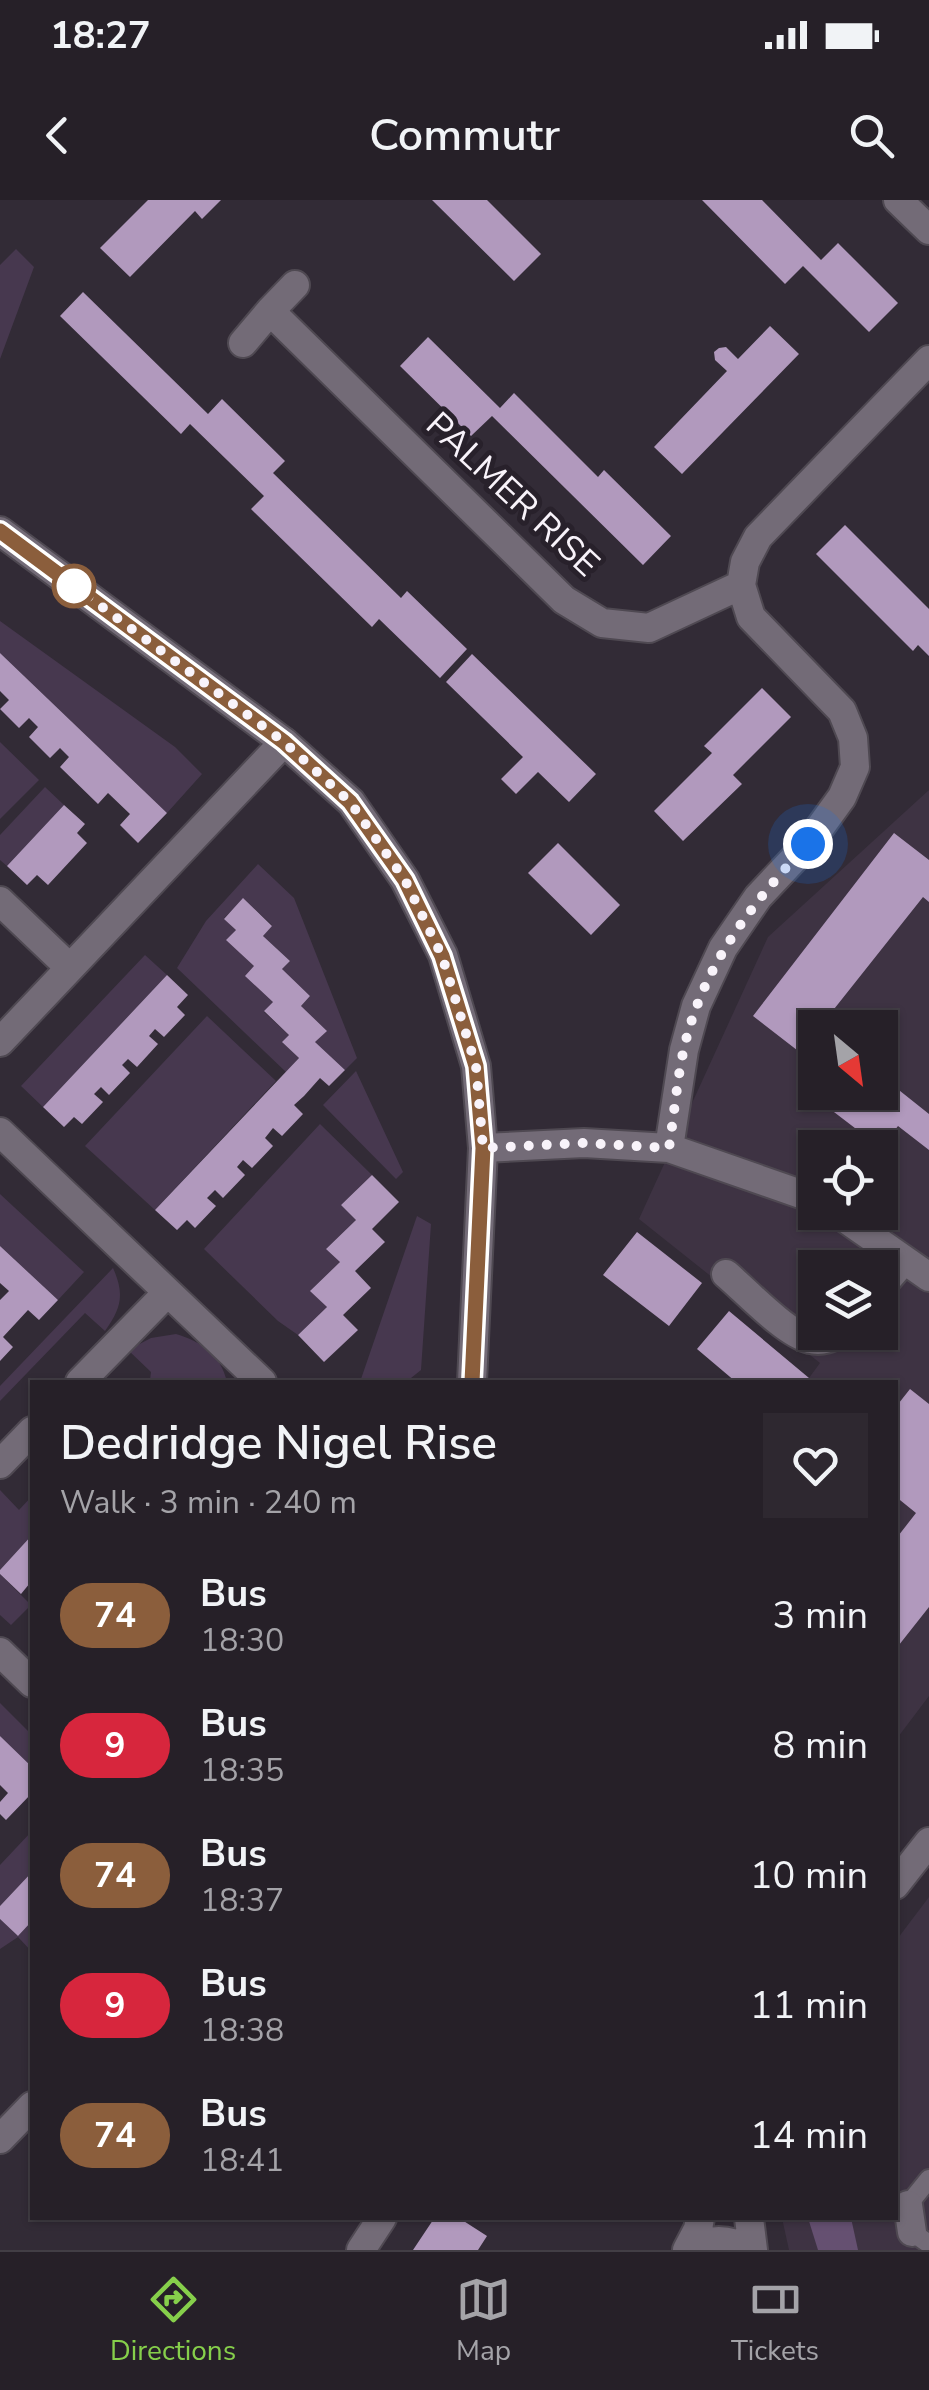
<!DOCTYPE html>
<meta charset="utf-8">
<style>
body{margin:0;font-family:"Nunito Sans",sans-serif;background:#2e2830;color:#f1f3f6;height:100vh;display:flex;flex-direction:column;font-size:38px;white-space:nowrap}
*{box-sizing:border-box;margin:0}
p{font-size:32px;color:#a4a3a8}
.icon{flex:none;width:55px;height:55px;fill:none;stroke:currentColor;stroke-width:2;stroke-linecap:round;stroke-linejoin:round}
.map{position:relative;flex:1;overflow:hidden}
.panel{position:absolute;left:30px;top:1180px;width:868px;height:840px;display:flex;flex-direction:column;background:#262028;border-radius:0px;box-shadow:0 2px 8px #0004,0 0 0 2px #423e45}
.panel>*{flex:none}
.badge{padding:0 20px;border-radius:32px;font-size:35px;line-height:65px}
.needle{width:65px;rotate:151deg}
.controls{position:absolute;left:798px;top:810px;display:grid;gap:20px}
.controls a{display:grid;place-items:center;width:100px;height:100px;border-radius:0px;background:#262028;box-shadow:0 2px 8px #0004,0 0 0 2px #423e45;font-size:50px}
.you{position:absolute;width:50px;height:50px;margin:-25px;border:8px solid #fff;border-radius:50%;background:#1a73e8;box-shadow:0 0 0 15px #1a73e833}
.map>.badge{position:absolute;translate:-50% -50%;box-shadow:0 0 0 5px #fff}
.round{display:grid;place-items:center;flex:none;width:105px;height:105px;border-radius:0px;background:#2e2830}
.summary{display:flex;align-items:center;justify-content:space-between;height:170px;padding:0 30px}
h1{font-size:48px;font-weight:600;line-height:75px}
ul{padding:0;list-style:none}
li{display:flex;align-items:center;gap:30px;height:130px;padding:0 30px}
li div{flex:1}
li b{display:block;font-size:38px}
li em{font-style:normal}
li .badge{min-width:110px;font-weight:700;text-align:center}
.status{display:flex;justify-content:space-between;align-items:center;height:70px;padding:0 50px;background:#262028;direction:ltr}
.status svg{height:28px;fill:currentColor}
header{display:flex;justify-content:space-between;align-items:center;height:130px;padding:0 30px;background:#262028;font-size:45px;font-weight:600}
.menu{display:flex;justify-content:space-around;align-items:center;height:140px;border-top:2px solid #423e45;background:#262028;font-size:28px;color:#a4a3a8}
.menu a{display:grid;justify-items:center;gap:5px}
.menu .selected{color:#86cf4b}
.map>svg:first-child{display:block}
.built{fill:#3e3343;fill-rule:evenodd}
.green{fill:#47384f}
.forest{fill:#655071}
.building{fill:#b199bd}
.lines{fill:none;stroke-linecap:round;stroke-linejoin:round}
.service-casing{stroke:#4f4952;stroke-width:22}
.minor-casing{stroke:#4f4952;stroke-width:32}
.tertiary-casing{stroke:#4f4952;stroke-width:32}
.service{stroke:#736b77;stroke-width:18}
.minor{stroke:#736b77;stroke-width:28}
.tertiary{stroke:#736b77;stroke-width:28}
.line-casing{stroke:#fff;stroke-width:22}
.line{stroke:#8b5e3c;stroke-width:15}
.walk{stroke:#f8f3fa;stroke-width:10;stroke-dasharray:0 18}
.stop-dot{fill:#fff;stroke:#8b5e3c;stroke-width:5}
.labels{text-anchor:middle;stroke-width:10;stroke-linejoin:round;paint-order:stroke}
.street-label{font-size:35px;fill:#f8f3fa;stroke:#28212b}
</style>
<div class="status"><b>18:27</b><svg viewBox="0 0 49 12"><path d="M0 12V9h3v3zM5 12V6h3v6zM10 12V3h3v9zM15 12V0h3v12zM26 1h20v11H26zM47 4h2v5h-2z"/></svg></div>
<header><svg class="icon" aria-label="back" viewBox="0 0 24 24"><path d="M15 5l-7 7 7 7"/></svg>Commutr<svg class="icon" aria-label="search" viewBox="0 0 24 24"><circle cx="10" cy="10" r="6"/><path d="M15 15l6 6"/></svg></header>
<div class="map">
<svg width="929" height="2050" viewBox="0 0 929 2050">
<rect width="100%" height="100%" fill="#322b36"/>
<path class="built" d="M929,590V1496L895,1541V1182H806L820,1163L639,1019L768,737ZM815,828H880V892H815ZM815,948H880V1012H815ZM815,1068H880V1132H815Z
M929,1697V2050H789L782,2018H895V1742Z"/>
<path class="green" d="M16,49L34,67L0,159V65Z
M0,421L175,547L202,574L167,613L0,453Z
M0,542L39,580L0,619Z
M45,587L64,605L7,666L0,660V635Z
M258,664L294,698L357,858L345,870L315,842L326,830L301,806L310,796L282,769L290,761L263,736L272,725L244,699L224,718L236,730L227,740L254,766L273,802L264,812L289,835L283,843L299,858L286,872L177,768L206,721Z
M145,755L167,775L43,907L21,886Z
M207,816L276,881L155,1010L85,946Z
M356,871L403,972L396,979L323,905Z
M320,924L372,975L341,1005L356,1020L327,1048L340,1062L311,1090L327,1107L298,1135L278,1121L204,1049Z
M0,994L84,1072L58,1100L0,1046Z
M417,1016L431,1024L421,1170L406,1182H360Z
M113,1068C125,1095 121,1108 105,1131L85,1113L0,1201V1186Z
M176,1134C202,1142 221,1155 227,1182L150,1180L151,1172L128,1150L151,1138Z
M0,1290L19,1310L32,1296V1335L0,1370Z
M0,1374L31,1405L11,1425L0,1415Z
M0,1503L32,1535V1567L0,1536Z
M32,1631V1672L0,1706V1665Z
M0,1719L18,1736L32,1721V1752L18,1737L0,1749Z"/>
<path class="forest" d="M808,2018H851L858,2050H818Z"/>
<path class="building" d="M148,0H221L202,19L195,11L130,77L100,48Z
M432,0H487L541,54L514,81Z
M702,0H762L821,60L838,43L898,103L869,132L803,66L785,84Z
M83,92L208,214L222,199L285,261L273,273L401,398L407,391L467,449L440,478L379,419L372,427L251,309L264,296L190,224L181,234L60,116Z
M770,126L799,154L682,274L654,247L727,171L715,160L714,152L719,148L726,147L738,159Z
M428,137L500,208L514,193L598,277L604,270L671,336L643,365L492,216L471,236L400,166Z
M845,325L929,409V456L918,445L913,451L816,354Z
M0,453L167,613L138,643L120,625L130,614L108,593L98,604L60,567L69,557L60,548L50,558L29,537L38,527L29,518L19,528L0,509L9,500L0,491Z
M472,454L596,574L569,602L538,572L516,594L501,579L523,557L446,482Z
M762,488L791,517L733,575L742,584L683,641L654,611L712,553L704,546Z
M64,605L85,624L77,633L87,643L48,685L37,675L27,685L7,666Z
M894,633L929,660V702L923,697L819,828H815V864L753,816Z
M558,643L620,705L591,735L528,673Z
M243,698L272,726L263,736L290,761L282,769L310,796L301,806L327,831L315,842L345,870L329,886L320,878L304,896L294,905L303,914L282,936L273,928L265,938L273,946L252,968L243,960L237,967L245,975L223,998L215,990L207,998L216,1006L195,1028L187,1020L177,1030L155,1010L299,858L282,842L289,835L264,811L273,802L245,776L254,766L226,740L236,730L224,719Z
M167,775L188,795L177,807L185,815L164,837L155,829L149,836L158,844L137,867L128,859L122,865L130,873L109,895L101,887L94,894L103,902L82,924L74,917L64,927L43,907Z
M815,866V892H880V875L929,914V950L898,926L881,948L800,886Z
M372,975L399,1002L372,1029L385,1042L355,1071L371,1088L343,1115L358,1130L324,1162L298,1135L327,1107L310,1091L340,1062L326,1049L356,1020L341,1005Z
M637,1032L702,1083L669,1126L603,1075Z
M0,1046L58,1100L39,1120L28,1110L3,1137L13,1147L0,1161V1100L9,1091L0,1083Z
M729,1111L809,1178L805,1182H736L697,1149Z
M910,1189L929,1204V1407L895,1450V1340L916,1313L895,1296V1208Z
M32,1335V1385L30,1383L21,1394L0,1374V1370Z
M0,1536L32,1567V1593L6,1620L0,1614V1602L8,1593L0,1585Z
M32,1672V1721L18,1736L0,1719V1706Z
M429,2018H459L487,2036L478,2050H413L433,2020Z"/>
<g class="lines">
<g class="service-casing">
<path id="service" d="M908,2005L929,1979
M912,2032L929,2044"/>
</g>
<g class="minor-casing">
<path id="minor" d="M898,0L929,30
M270,111L295,85
M243,143L270,111L564,400L602,423L649,428L741,385L751,417L842,511L853,538L855,567L842,597L808,644L758,697L723,748L696,806L684,850L669,948
M741,385L745,362L758,337L929,160
M0,701L70,768
M0,842L284,542
M0,932L262,1182
M483,948L584,943L669,948L815,999
M836,1012L929,1077
M726,1074C746,1091 786,1134 810,1139C822,1142 831,1138 841,1132
M880,1088L904,1060
M80,1182L167,1093
M0,1264L32,1231
M0,1452L32,1483
M908,2005L912,2032
M361,2050L382,2018"/>
</g>
<g class="tertiary-casing">
<path id="tertiary" d="M0,331L284,542L351,602L405,680L443,755L476,866L483,948L472,1182
M895,1685L929,1642
M0,1939L32,1906
M749,2018L753,2050
M687,2050L698,2029L700,2018
M688,2050C710,2038 728,2038 749,2050"/>
</g>
<use href="#service" class="service"/>
<use href="#minor" class="minor"/>
<use href="#tertiary" class="tertiary"/>
</g>
<g class="lines">
<g class="line-casing">
<path id="line" d="M0,331L284,542L350,602L405,680L442,756L476,866L483,948L472,1182"/>
</g>
<use href="#line" class="line"/>
<path class="walk" d="M74,386L284,542L350,602L405,680L442,756L476,866L483,948L584,943L669,948C674,915 677,880 684,848C703,766 751,704 808,644"/>
</g>
<circle class="stop-dot" cx="74" cy="386" r="20"/>
<g class="labels">
<g class="street-label">
<text transform="translate(513 294) rotate(43)" y="12">PALMER RISE</text>
</g>
</g>
</svg>
<div class="controls">
<a><svg class="needle" viewBox="-14 -14 28 28"><path d="M0-13l5 13h-10z" fill="#e53935"/><path d="M0 13l5-13h-10z" fill="#a4a3a8"/></svg></a>
<a><svg class="icon" aria-label="locate" viewBox="0 0 24 24"><circle cx="12" cy="12" r="6"/><path d="M12 2v4M12 18v4M2 12h4M18 12h4"/></svg></a>
<a><svg class="icon" aria-label="layers" viewBox="0 0 24 24"><path d="M12 4l9 5-9 5-9-5zM3 14l9 5 9-5"/></svg></a>
</div>
<div class="you" style="left:808px;top:644px"></div>
<section class="panel">
<div class="summary"><div><h1>Dedridge Nigel Rise</h1><p>Walk · 3 min · 240 m</p></div><a class="round"><svg class="icon" aria-label="heart" viewBox="0 0 24 24"><path d="M12 20l-8-8c-3-5 5-10 8-4 3-6 11-1 8 4z"/></svg></a></div>
<ul>
<li><span class="badge" style="background:#8b5e3c;color:#fff">74</span><div><b>Bus</b><p>18:30</p></div><em>3 min</em></li>
<li><span class="badge" style="background:#d7263d;color:#fff">9</span><div><b>Bus</b><p>18:35</p></div><em>8 min</em></li>
<li><span class="badge" style="background:#8b5e3c;color:#fff">74</span><div><b>Bus</b><p>18:37</p></div><em>10 min</em></li>
<li><span class="badge" style="background:#d7263d;color:#fff">9</span><div><b>Bus</b><p>18:38</p></div><em>11 min</em></li>
<li><span class="badge" style="background:#8b5e3c;color:#fff">74</span><div><b>Bus</b><p>18:41</p></div><em>14 min</em></li>
</ul>
</section>
</div>
<nav class="menu">
<a class="selected"><svg class="icon" aria-label="directions" viewBox="0 0 24 24"><path d="M12 3l9 9-9 9-9-9zM9 14v-3h6M13 9l2 2-2 2"/></svg>Directions</a>
<a><svg class="icon" aria-label="map" viewBox="0 0 24 24"><path d="M3 6l6-2 6 2 6-2v14l-6 2-6-2-6 2zM9 4v14M15 6v14"/></svg>Map</a>
<a><svg class="icon" aria-label="tickets" viewBox="0 0 24 24"><path d="M3 7h18v10H3zM15 7v10"/></svg>Tickets</a>
</nav>
